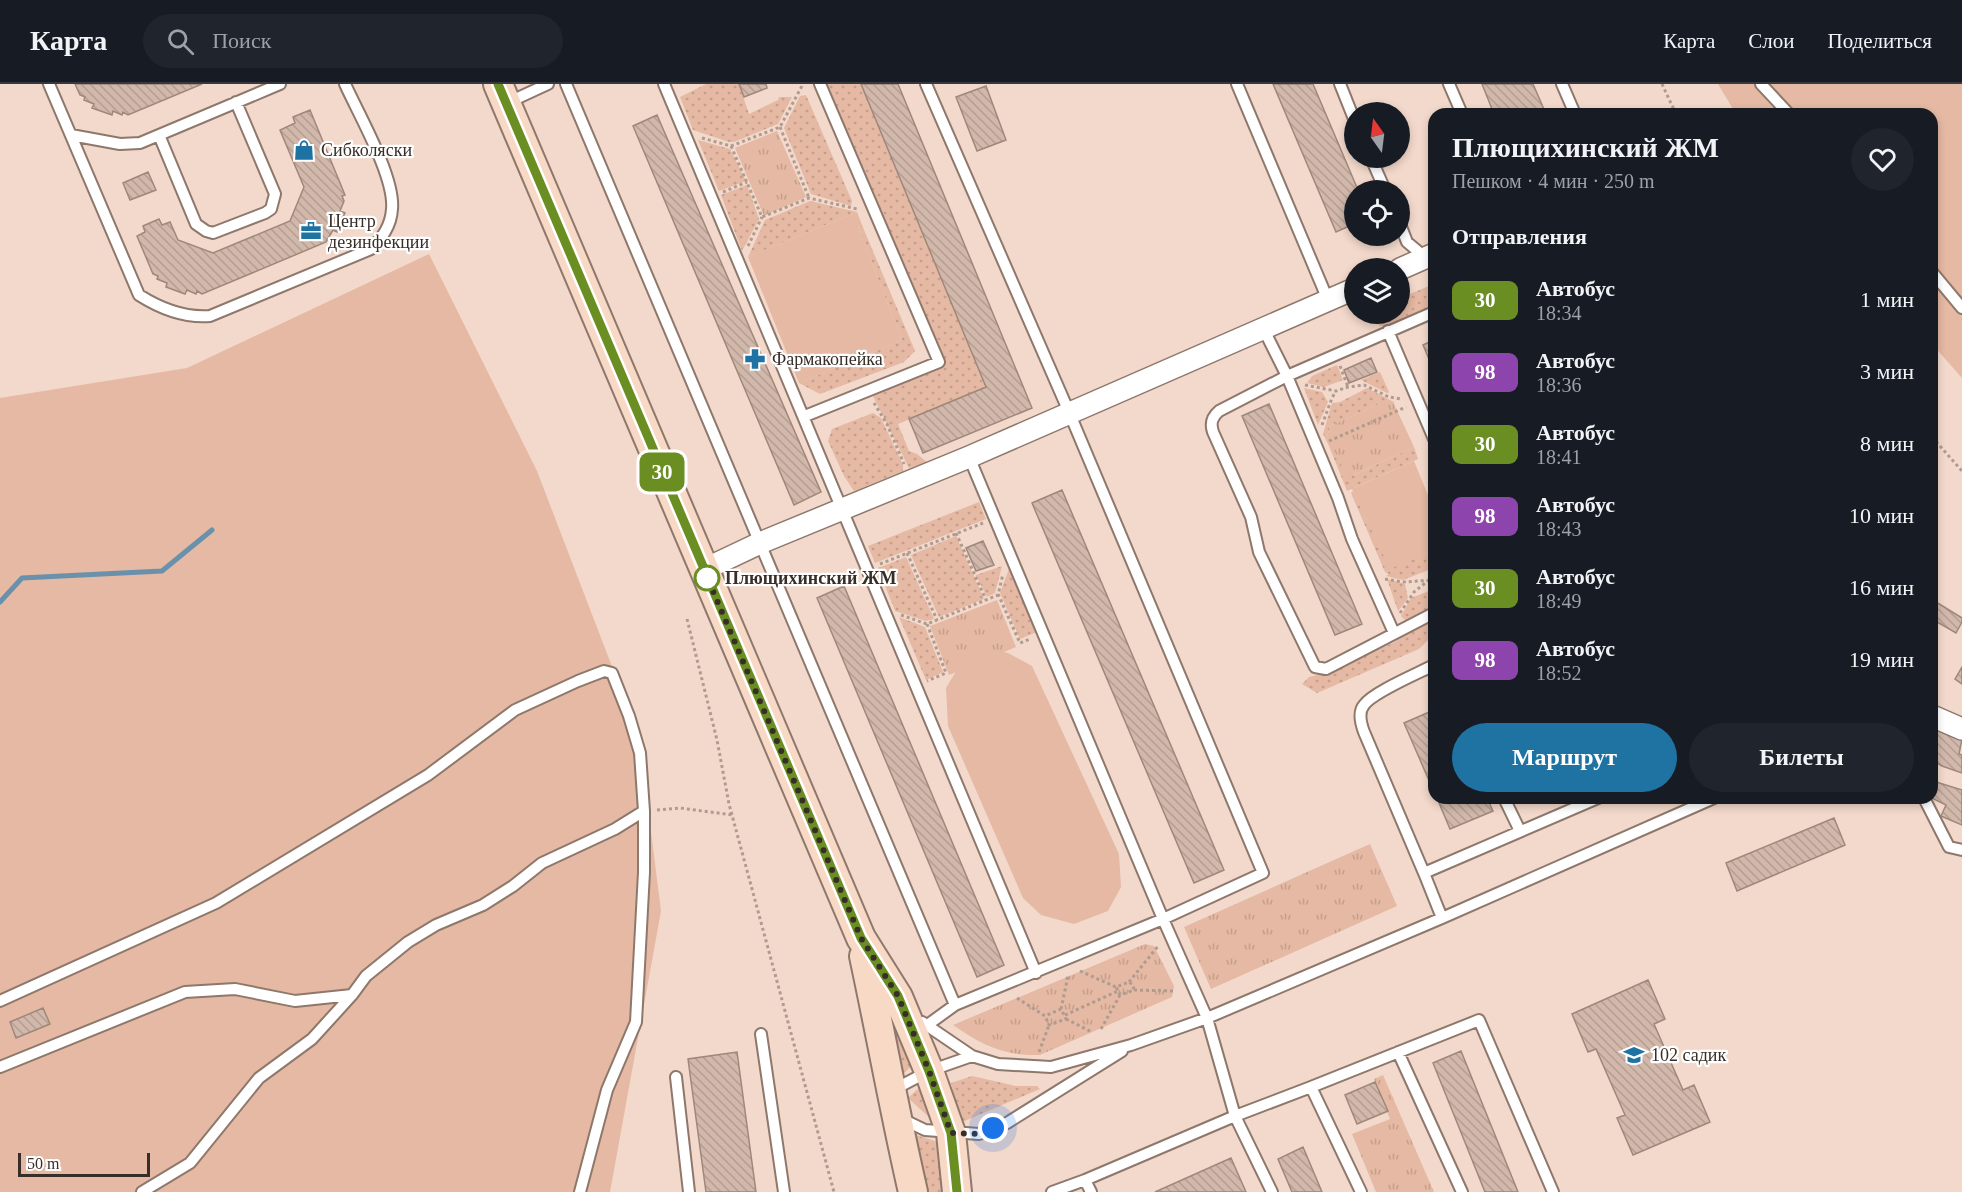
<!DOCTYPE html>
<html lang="ru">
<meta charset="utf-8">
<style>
body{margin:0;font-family:"Times New Roman",serif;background:#20242c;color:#f1f3f6;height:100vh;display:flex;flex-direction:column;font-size:22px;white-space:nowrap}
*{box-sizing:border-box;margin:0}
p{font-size:20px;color:#9ea1a6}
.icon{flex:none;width:33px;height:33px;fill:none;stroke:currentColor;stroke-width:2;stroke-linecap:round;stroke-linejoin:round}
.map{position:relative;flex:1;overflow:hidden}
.sheet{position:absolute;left:1428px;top:24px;width:510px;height:696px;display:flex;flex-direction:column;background:#171b24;border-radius:18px;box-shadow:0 3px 9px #0003}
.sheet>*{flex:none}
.badge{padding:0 12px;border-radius:9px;font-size:21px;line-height:39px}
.needle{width:39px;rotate:346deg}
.fabs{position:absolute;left:1344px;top:18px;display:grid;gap:12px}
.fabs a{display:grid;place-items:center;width:66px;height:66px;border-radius:50%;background:#171b24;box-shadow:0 3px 9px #0003;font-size:30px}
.scale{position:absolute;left:18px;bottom:15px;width:132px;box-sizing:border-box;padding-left:6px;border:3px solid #382e28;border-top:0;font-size:16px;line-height:21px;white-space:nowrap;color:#382e28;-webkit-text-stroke:4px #fff;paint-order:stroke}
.you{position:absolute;width:30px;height:30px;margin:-15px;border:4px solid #fff;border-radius:50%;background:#1a73e8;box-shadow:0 0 0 9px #1a73e833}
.map>.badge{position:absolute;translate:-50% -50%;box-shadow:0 0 0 3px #fff}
h2{padding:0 24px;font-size:22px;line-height:54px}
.round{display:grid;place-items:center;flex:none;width:63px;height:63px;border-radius:32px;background:#20242c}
.head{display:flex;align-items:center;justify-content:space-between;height:102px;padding:0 24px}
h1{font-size:28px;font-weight:600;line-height:45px}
.primary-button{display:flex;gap:12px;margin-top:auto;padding:12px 24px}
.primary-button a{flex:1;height:69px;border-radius:36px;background:#1e73a3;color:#fff;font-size:24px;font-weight:600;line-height:69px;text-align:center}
.primary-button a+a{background:#20242c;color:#f1f3f6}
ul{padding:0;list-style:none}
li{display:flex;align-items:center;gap:18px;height:72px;padding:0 24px}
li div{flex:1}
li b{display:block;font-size:22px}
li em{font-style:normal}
li .badge{min-width:66px;font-weight:700;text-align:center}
header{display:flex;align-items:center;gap:36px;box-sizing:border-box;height:84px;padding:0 30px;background:#171b24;border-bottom:2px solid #363941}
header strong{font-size:28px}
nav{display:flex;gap:33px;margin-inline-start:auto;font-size:21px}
.search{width:420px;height:54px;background:#20242c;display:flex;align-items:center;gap:15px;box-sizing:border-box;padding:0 21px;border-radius:33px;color:#9ea1a6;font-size:22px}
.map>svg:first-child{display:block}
.grass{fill:url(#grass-dots)}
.park{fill:url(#park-tufts)}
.garden{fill:#e5b9a3}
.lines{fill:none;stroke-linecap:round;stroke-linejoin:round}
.stream{stroke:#6991ac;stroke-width:5}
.building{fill:url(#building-back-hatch);stroke:#9f877a;stroke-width:1.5}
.lane-casing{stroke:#8e776b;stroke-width:14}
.street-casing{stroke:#8e776b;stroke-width:24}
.secondary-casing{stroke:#8e776b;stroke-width:32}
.path{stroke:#af9b90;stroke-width:3;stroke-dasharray:3 3;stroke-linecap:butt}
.lane{stroke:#fff;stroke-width:10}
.street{stroke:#fff;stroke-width:21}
.secondary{stroke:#f8d9c6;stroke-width:28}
.line-casing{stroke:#fff;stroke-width:14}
.line{stroke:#6b8e23;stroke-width:9}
.walk{stroke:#382e28;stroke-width:6;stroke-dasharray:0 10.8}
.stop-dot{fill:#fff;stroke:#6b8e23;stroke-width:3}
.labels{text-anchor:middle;stroke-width:4.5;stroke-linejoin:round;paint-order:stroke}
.poi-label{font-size:18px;fill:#382e28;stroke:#fff;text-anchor:start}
.stop-label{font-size:18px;font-weight:bold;fill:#382e28;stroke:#fff;text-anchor:start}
</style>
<header>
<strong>Карта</strong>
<div class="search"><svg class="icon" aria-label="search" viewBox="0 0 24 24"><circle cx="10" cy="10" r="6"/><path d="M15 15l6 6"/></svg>Поиск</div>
<nav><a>Карта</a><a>Слои</a><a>Поделиться</a></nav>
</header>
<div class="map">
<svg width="1962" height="1108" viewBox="0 0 1962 1108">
<defs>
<pattern id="grass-dots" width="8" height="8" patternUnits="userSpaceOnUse" patternTransform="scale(1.5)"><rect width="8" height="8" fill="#e5b9a3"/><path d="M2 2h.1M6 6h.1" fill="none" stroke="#c59f8c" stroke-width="1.8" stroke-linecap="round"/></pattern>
<pattern id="park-tufts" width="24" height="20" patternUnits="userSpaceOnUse" patternTransform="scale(1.5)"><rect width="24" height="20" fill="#e5b9a3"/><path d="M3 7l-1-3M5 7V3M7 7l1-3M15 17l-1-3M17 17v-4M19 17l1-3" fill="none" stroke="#c59f8c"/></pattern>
<pattern id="building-back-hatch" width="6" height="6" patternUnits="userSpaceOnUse" patternTransform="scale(1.5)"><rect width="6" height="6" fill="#d1b8ab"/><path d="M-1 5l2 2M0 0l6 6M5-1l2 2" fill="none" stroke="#b49e93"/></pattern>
</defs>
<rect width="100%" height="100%" fill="#f3d9cb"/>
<path class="grass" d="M706,0H739L749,30L778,16L779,13H792L778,40L734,58H729L693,46L680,13Z
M823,0H861L986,303L898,340L909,367L917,370L928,379L909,384L870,306L938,278Z
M806,11L852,117L851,122L811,110L784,44L800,12Z
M698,56L730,65L746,97L719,107Z
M747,101L759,135L742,167L721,111Z
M810,117L857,128L748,173L765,136Z
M862,141L915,267L904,278L820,310L799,299L902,256L858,143Z
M1434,200V224L1385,242H1380L1373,236L1372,230H1400V214Z
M1337,281L1343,296L1324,303L1307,299L1312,292Z
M1380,288L1389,308L1387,309L1361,296Z
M1304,304L1322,308L1328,318L1318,341Z
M1367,304L1394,318V320H1379L1330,342L1326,356L1323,350L1332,319L1340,318Z
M873,329L881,334L903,381V387L854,407L844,392L828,357L832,345Z
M1332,360L1354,391L1414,363L1418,375L1347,407L1329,362Z
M1353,407L1390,484L1434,467V484L1403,496L1386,492L1389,490L1385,488L1351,409Z
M979,418L986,435L875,479L868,462Z
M956,452L984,515L939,533L911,471Z
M906,473L934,535L926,537L895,527L878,484Z
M1002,482L995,509L987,513L976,491Z
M1009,485L1037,548L1020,555L1000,509Z
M1387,495L1405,500L1408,514L1398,527Z
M1434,505V524L1405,536L1401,532L1411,514Z
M899,533L925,543L943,588L926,596Z
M1434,535V550L1419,565L1317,609L1302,600L1309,593L1321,590L1395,558L1415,541Z
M896,942L914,980L902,991L894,949Z
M972,992L1016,1002H1037L1040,1005L960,1039L951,999Z
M921,1002L932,1036L908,1014Z
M907,1048L938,1058L944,1108H923Z"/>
<path class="park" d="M777,47L806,113L764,132L735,64Z
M1379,320H1394L1414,363L1347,394L1332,361L1329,362L1326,356L1330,342Z
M997,516L1016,563L949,591L930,542Z
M1370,760L1397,822L1211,905L1184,843Z
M1145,860L1154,862L1174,902L1172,913L1040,971C1003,972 982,961 953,941Z
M1383,991L1434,1108H1376L1352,1050L1390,1035L1374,995Z"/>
<path class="garden" d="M1718,0H1962V294L1932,260V30H1736Z
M857,128L862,141L858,143L902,256L799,299L748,173Z
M429,170L537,387L639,653L661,827L610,1108H0V314L187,284Z
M1414,377L1434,426V467L1390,485L1352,405Z
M995,566L1008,569L1032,582L1119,770L1121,803L1108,827L1074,840L1041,831L1023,814L948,642L946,604L955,589L973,575Z"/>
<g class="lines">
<path class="stream" d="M0,518L22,494L162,487L212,446"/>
</g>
<path class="building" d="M75,0H202L128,31L123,28L122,31L113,27L112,31L92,24L94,20L84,16L85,13L80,11Z
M739,0H766L767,4L744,13Z
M861,0H898L1032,324L923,369L909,335L986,303Z
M1273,0H1313L1358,106H1354V140L1336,148Z
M1482,0H1533L1546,30H1494Z
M986,2L1006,56L977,67L956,13Z
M310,26L345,111L342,112L344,117L340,127L345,129L337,148L333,146L326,158L202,210L197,207L196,210L187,206L185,210L166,203L167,199L157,195L158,192L153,190L137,152L145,148L143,142L159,135L162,141L170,138L178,156L213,169L290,137L304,103L280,46L295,39L293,33Z
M657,31L821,408L794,421L633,42Z
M148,88L156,106L130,116L123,99Z
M1434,256V287L1423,261Z
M1371,274L1377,288L1349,299L1344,286Z
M1269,320L1362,540L1335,551L1242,332Z
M1062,406L1224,786L1194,799L1032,419Z
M983,457L994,481L976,487L966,464Z
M844,502L1004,881L977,893L817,514Z
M1936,518L1962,534V538L1956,549L1932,535V524Z
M1962,583V600L1955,595Z
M1434,626V708L1404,639Z
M1932,643L1962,655L1959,670L1962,671V689L1942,682L1932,676Z
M1933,697L1962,706V741L1941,732L1946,721L1932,714Z
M1437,714H1487L1493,727L1450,745Z
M1834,734L1845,761L1737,807L1726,779Z
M1648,896L1665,935L1654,940L1683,1006L1694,1001L1710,1038L1633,1071L1617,1034L1625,1031L1596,965L1588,968L1572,930Z
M43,924L50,940L16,954L10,938Z
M1461,967L1518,1108H1485L1433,979Z
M737,968L756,1108H706L688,975Z
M1375,998L1388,1027L1357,1040L1345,1011Z
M1303,1063L1322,1108H1292L1278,1075Z
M1231,1074L1246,1108H1155Z"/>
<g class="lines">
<g class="lane-casing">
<path id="lane" d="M49,0L139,211C161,225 184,234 210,232L371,165C382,154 391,142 392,125C395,93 359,31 345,0
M566,0L955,921
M664,0L1036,889
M926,0L1069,328L1263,789L1163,835L1207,934L1235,1032L1085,1096L1091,1108
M1237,0L1328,216
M1340,0L1354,35
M1449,0L1462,30
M1562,0L1575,30
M1761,0L1789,30
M507,19L548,0
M71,51L120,60L140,59L280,0
M159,51L196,140L206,147L213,149L265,129L271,125L275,110L236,18
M1371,74L1385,106
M1400,140L1407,158L1426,174
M1932,188L1962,224
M1434,228L1287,292L1219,327C1212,333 1210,339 1213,348L1251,433L1259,468L1315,583L1326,585L1434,529
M1264,246L1287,292L1338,414L1352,455L1394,549
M1388,247L1434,355
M805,332L939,278L820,0
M1504,714L1520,747
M1924,714L1949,763L1962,766
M1424,789L1364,648C1361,640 1358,628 1364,621C1373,608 1419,589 1434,581
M1442,834L1424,789L1598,714
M0,917L216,819L428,691L515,626L578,597L604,587L612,589L629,632L640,669L644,727V788L636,938L607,1006L580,1108
M922,938L972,972
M926,942L955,921L1163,835L969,373
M761,950L784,1108
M1398,968L1462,1108
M0,983L185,908L235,905L295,917L352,911
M676,993L689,1108
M1311,1003L1479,936L1553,1108
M893,1006L929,987L972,972L998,980L1051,983L1131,961L1207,934L1442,834L1714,714
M902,1035L925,1046L979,1050L1007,1039L1122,967
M142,1108L190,1079L259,994L312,955L352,911L366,892L408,858L436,841L483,821L513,802L542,779L615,745L644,727
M1052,1108L1085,1096
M1272,1108L1235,1032L1311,1003L1361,1108"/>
</g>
<g class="street-casing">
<path id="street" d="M1400,185L1434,170
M703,486L760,459L969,373L1354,205
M1932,632L1962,645"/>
</g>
<g class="secondary-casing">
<path id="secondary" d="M498,0L861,854L898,913L929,987L951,1049L957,1108
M864,872C881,951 895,1030 913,1108"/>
</g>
<path class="path" d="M1662,0L1676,30
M780,43L809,114
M702,54L731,62L780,43L803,0
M731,62L762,133L809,114L857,125
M723,108L747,98
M748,162L762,133
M1340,282L1348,303
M1305,301L1336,307L1348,303L1364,301L1389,313L1402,315
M874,319L887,340L904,380
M1322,341L1332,314L1336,307
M1932,353L1962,387
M1329,357L1406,323
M956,449L986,516
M907,469L937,536
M880,480L983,439
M1385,495L1403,498L1434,496
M998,510L1020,559L1030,555
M1400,529L1414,508L1434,492
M901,531L927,540L998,511L1003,490
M687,535L717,656L729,720L834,1108
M927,540L946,589L927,597
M657,726L680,724L733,731
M1080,887L1116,903
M1129,898L1159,861
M1134,906L1173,907
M1017,914L1045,932L1049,941L1066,935L1061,925L1045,932
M1061,925L1068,892
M1065,931L1118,907L1120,911L1134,906L1133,901L1129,898L1116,903L1118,907
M1066,935L1092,948
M1101,945L1120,911
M1039,968L1049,941"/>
<use href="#lane" class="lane"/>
<use href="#street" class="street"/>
<use href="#secondary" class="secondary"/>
</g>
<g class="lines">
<g class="line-casing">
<path id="line" d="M498,0L861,854L898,912L929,987L951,1049L957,1108"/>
</g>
<use href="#line" class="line"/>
<path class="walk" d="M707,494L704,486L861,854L898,912L929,987L951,1049L979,1050L993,1044"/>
</g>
<defs>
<g id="shop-bare" transform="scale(1.62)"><path d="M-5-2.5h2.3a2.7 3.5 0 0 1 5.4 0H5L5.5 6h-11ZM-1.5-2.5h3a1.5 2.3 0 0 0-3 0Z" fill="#1e73a3" stroke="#fff" stroke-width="2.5" paint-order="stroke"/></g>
<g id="office-bare" transform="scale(1.62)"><path d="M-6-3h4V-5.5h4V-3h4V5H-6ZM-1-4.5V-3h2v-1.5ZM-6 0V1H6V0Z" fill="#1e73a3" stroke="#fff" stroke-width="2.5" paint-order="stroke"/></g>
<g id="pharmacy-bare" transform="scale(1.62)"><path d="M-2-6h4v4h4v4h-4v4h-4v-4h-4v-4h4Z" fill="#1e73a3" stroke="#fff" stroke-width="2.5" paint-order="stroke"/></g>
<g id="school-bare" transform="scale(1.62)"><path d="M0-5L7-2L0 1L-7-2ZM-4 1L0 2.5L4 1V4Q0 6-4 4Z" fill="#1e73a3" stroke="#fff" stroke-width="2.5" paint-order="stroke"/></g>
</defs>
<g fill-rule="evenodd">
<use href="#shop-bare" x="304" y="66"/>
<use href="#office-bare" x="311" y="147"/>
<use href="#pharmacy-bare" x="755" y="275"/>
<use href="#school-bare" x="1634" y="971"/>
</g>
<circle class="stop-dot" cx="707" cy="494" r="12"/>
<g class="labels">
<g class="poi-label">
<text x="321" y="72">Сибколяски</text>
<text x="328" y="143">Центр<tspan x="328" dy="21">дезинфекции</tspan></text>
<text x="772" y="281">Фармакопейка</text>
<text x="1651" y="977">102 садик</text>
</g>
<g class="stop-label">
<text x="725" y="500">Плющихинский ЖМ</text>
</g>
</g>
</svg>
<div class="fabs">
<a><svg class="needle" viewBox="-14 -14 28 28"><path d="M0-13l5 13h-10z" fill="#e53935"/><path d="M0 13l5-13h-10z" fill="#9ea1a6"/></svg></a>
<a><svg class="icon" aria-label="locate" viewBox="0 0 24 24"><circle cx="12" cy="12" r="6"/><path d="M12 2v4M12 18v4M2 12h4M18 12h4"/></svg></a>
<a><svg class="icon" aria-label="layers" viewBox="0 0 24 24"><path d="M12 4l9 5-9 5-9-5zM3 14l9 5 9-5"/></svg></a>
</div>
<div class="scale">50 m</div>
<div class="you" style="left:993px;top:1044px"></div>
<b class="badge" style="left:662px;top:388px;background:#6b8e23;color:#fff">30</b>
<section class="sheet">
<div class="head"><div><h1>Плющихинский ЖМ</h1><p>Пешком · 4 мин · 250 m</p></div><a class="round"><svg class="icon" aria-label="heart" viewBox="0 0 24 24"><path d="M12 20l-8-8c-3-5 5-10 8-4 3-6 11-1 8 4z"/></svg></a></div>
<h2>Отправления</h2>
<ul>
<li><span class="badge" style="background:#6b8e23;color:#fff">30</span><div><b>Автобус</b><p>18:34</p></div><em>1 мин</em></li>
<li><span class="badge" style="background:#8e44ad;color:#fff">98</span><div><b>Автобус</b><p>18:36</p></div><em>3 мин</em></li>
<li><span class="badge" style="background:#6b8e23;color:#fff">30</span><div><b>Автобус</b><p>18:41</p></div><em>8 мин</em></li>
<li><span class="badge" style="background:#8e44ad;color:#fff">98</span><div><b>Автобус</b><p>18:43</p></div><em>10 мин</em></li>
<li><span class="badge" style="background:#6b8e23;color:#fff">30</span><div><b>Автобус</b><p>18:49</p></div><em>16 мин</em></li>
<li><span class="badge" style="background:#8e44ad;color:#fff">98</span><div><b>Автобус</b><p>18:52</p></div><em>19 мин</em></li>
</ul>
<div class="primary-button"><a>Маршрут</a><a>Билеты</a></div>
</section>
</div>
